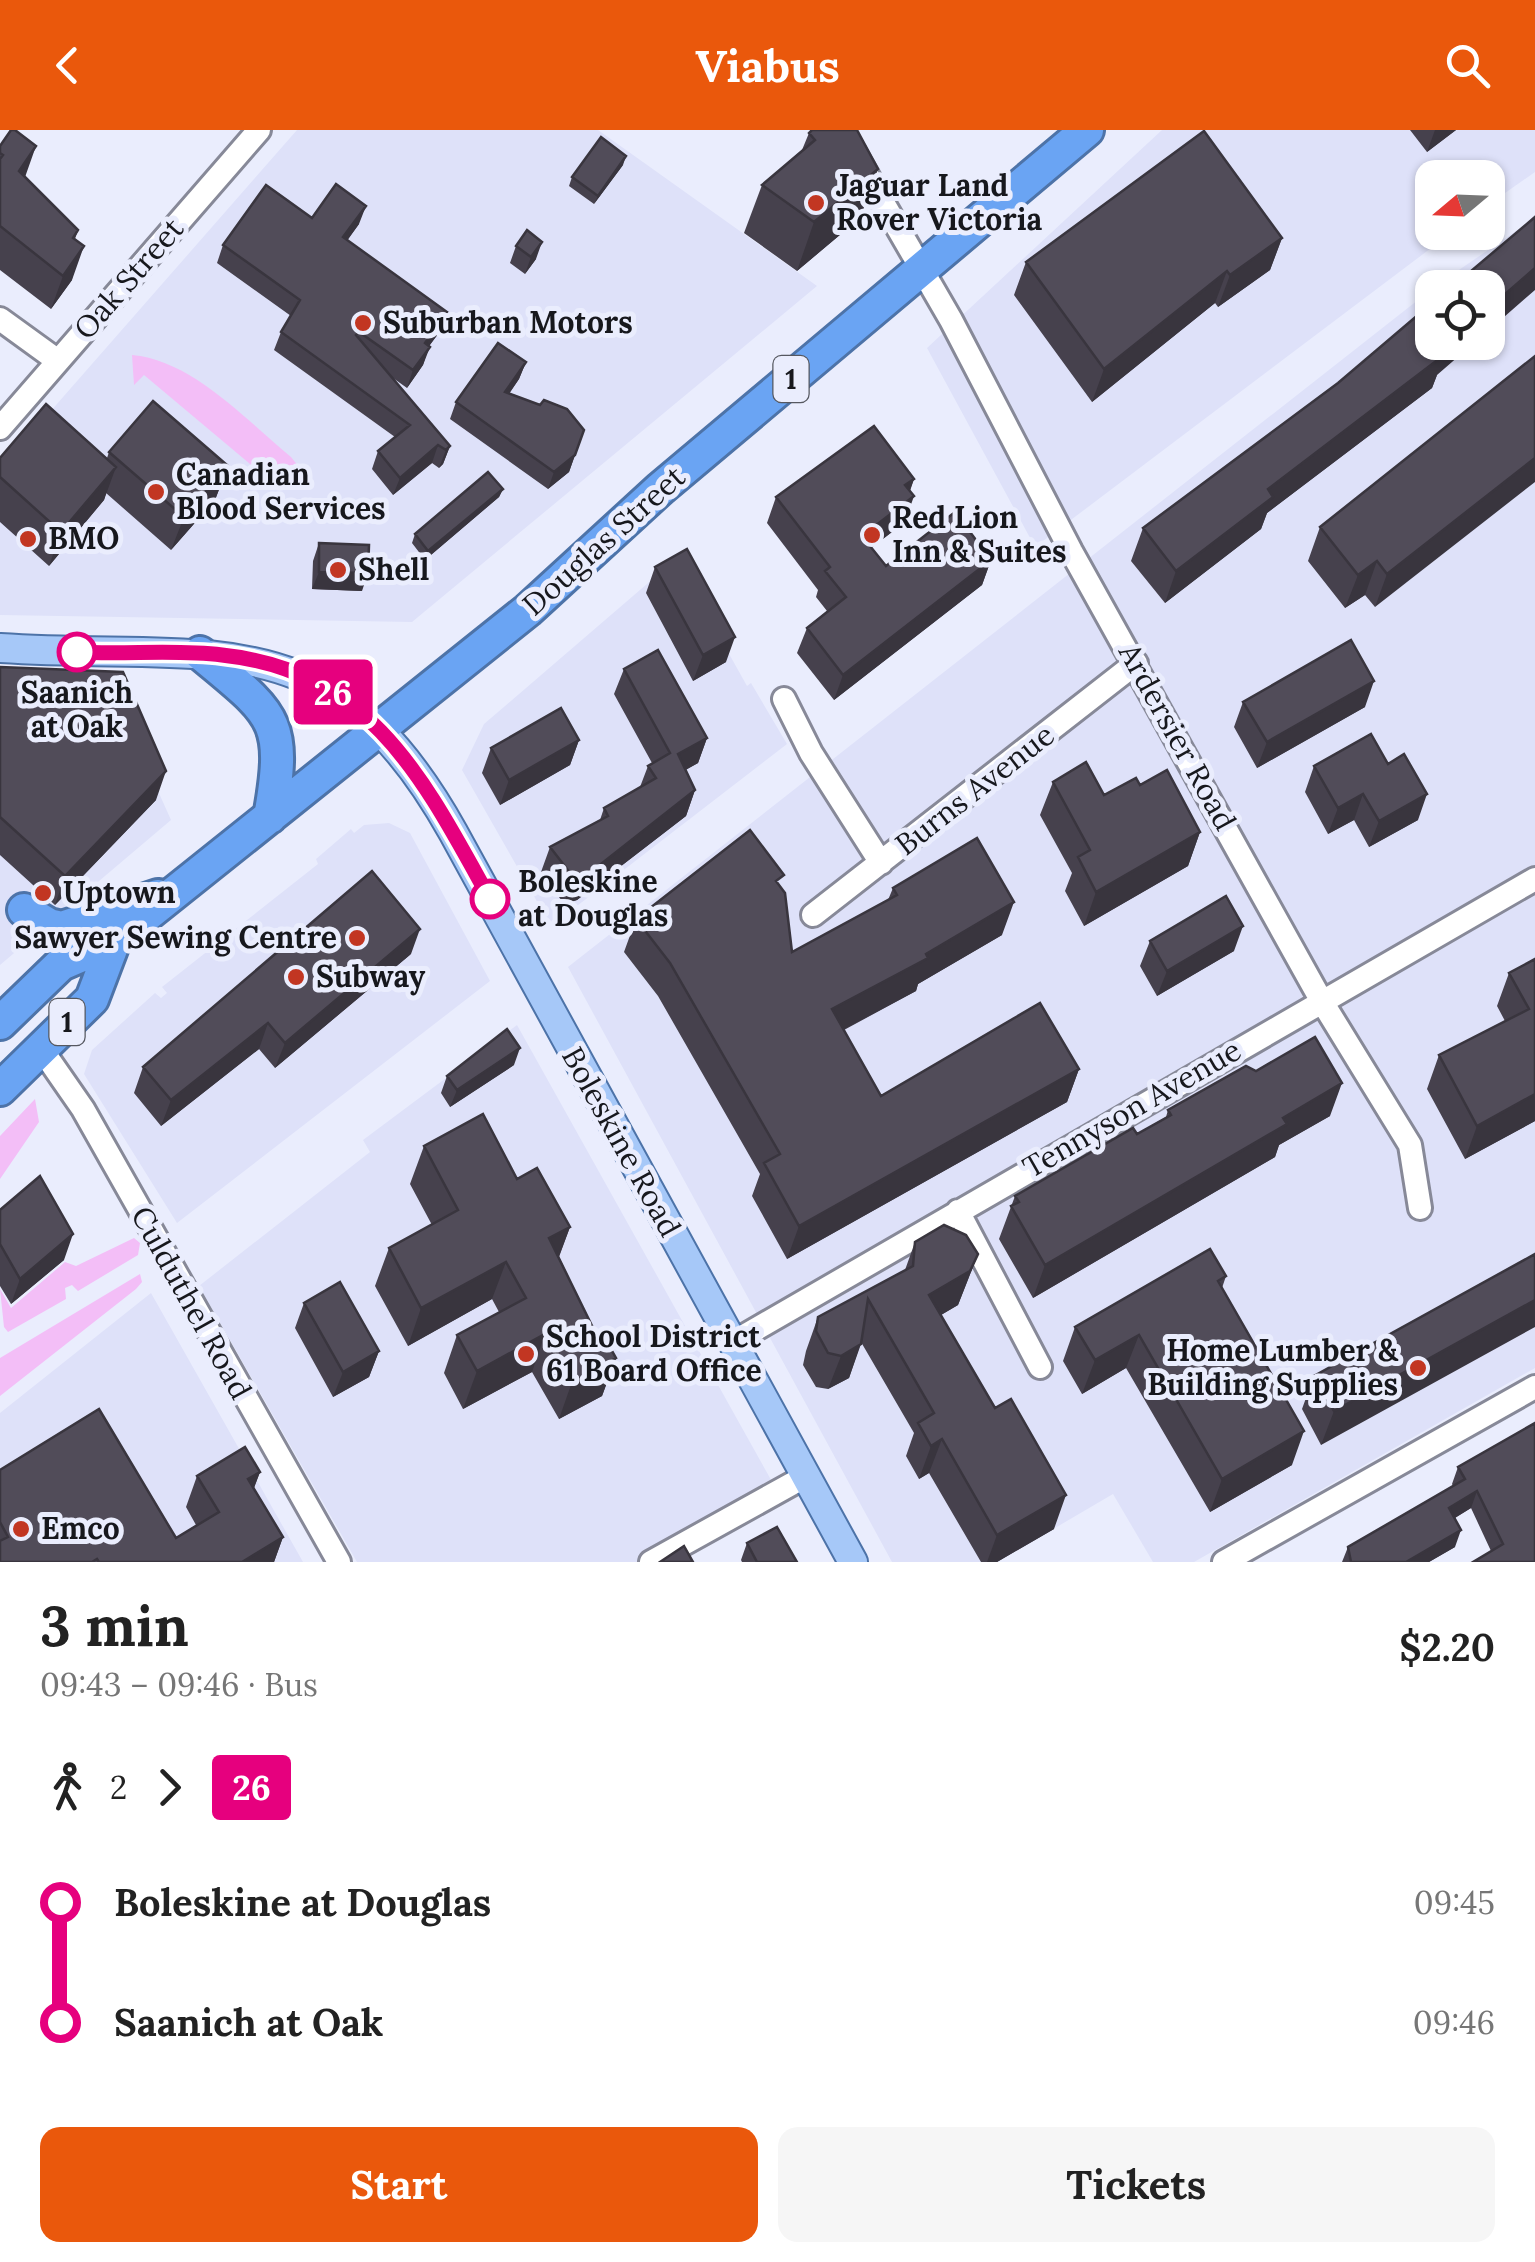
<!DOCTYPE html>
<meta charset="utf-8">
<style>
body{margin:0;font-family:Lora,serif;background:#f6f6f6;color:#222;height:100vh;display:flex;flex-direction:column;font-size:38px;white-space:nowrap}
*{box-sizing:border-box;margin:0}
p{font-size:32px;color:#767676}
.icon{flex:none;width:55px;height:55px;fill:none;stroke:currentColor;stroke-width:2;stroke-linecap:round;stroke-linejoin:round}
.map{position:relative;height:1432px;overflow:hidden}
.drawer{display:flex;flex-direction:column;background:#fff;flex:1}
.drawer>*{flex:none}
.badge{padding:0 20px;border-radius:8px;font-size:35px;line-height:65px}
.needle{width:65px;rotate:251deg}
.buttons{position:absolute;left:1415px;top:30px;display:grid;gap:20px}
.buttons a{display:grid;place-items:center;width:90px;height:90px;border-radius:20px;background:#fff;box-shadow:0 2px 8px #0004;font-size:50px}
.map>.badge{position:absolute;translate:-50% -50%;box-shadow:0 0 0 5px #fff}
.legs{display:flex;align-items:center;gap:15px;height:110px;padding:0 40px;font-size:32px}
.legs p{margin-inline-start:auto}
.head{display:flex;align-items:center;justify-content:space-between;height:170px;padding:0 40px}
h1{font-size:55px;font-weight:800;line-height:75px}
.action{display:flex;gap:20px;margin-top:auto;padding:20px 40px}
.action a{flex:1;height:115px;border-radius:20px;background:#ea580c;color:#fff;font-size:40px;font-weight:800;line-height:115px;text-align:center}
.action a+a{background:#f6f6f6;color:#222}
ul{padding:0 40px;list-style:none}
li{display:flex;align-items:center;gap:35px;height:120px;font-size:38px}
li i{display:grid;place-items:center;width:15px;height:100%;margin:0 12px;background:currentColor}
li i::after{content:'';width:25px;height:25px;margin:-12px;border:8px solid;border-radius:50%;background:#fff}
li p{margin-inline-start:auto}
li:first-child i{background:linear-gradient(#0000 50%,currentColor 0)}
li:last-child i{background:linear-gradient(currentColor 50%,#0000 0)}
header{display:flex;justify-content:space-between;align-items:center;height:130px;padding:0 40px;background:#ea580c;color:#fff;font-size:45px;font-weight:800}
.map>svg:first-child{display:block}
.built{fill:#dee1f9}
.green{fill:#f3bef7}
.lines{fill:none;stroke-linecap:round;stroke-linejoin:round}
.minor-casing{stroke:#878998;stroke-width:28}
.major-casing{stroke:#4d73a8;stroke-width:32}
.highway-casing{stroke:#4d73a8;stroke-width:38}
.minor{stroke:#fff;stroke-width:22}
.major{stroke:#a6c8f8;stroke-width:28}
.highway{stroke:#6aa4f3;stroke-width:32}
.wall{fill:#46414d}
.shaded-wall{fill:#39353e}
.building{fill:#514c59;stroke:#39353e;stroke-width:2.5}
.line-1-casing{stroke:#fff;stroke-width:22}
.line-1{stroke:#e6007e;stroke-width:15}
.poi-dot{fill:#c23622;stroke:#eaedfd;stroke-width:4}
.stop-1-dot{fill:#fff;stroke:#e6007e;stroke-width:5}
.labels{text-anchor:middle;stroke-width:10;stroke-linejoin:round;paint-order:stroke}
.shield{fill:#eaedfd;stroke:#565860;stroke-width:2.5}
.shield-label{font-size:28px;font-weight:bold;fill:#17181d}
.poi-label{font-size:30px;font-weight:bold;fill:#17181d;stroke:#eaedfd;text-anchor:start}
.street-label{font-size:30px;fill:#17181d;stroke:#eaedfd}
.stop-label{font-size:30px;font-weight:bold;fill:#17181d;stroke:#eaedfd}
</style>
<header><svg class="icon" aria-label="back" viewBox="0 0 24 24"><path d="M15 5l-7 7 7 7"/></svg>Viabus<svg class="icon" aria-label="search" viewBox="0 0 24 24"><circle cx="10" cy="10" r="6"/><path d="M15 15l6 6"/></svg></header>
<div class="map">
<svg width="1535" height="1432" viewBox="0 0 1535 1432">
<rect width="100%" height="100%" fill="#eaedfd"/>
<path class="built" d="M297,0H598L817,156L412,492L0,485V339Z
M1162,0H1535V42L1488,75V48H1432V102L1451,103L1035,417L927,218Z
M1535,88V1238L1194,1432H1153L1113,1364L997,1432H892L568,837L1432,159V212H1488V158L1434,157Z
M676,429L747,556L751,553L787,614L551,796L462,640L484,594Z
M0,565L116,567L171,690L0,835Z
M389,693L410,703L490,851L177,1093L84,944L92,920L155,863L161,868L167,863L162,857L318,734L316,729L351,699L354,703L364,695Z
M517,895L775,1357L638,1432H357L199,1156L370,1022L363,1010Z
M151,1163L303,1432H0V1283Z"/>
<path class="green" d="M132,225C192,230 246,290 291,327L299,337L296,351L281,357L269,350L144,245L134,255Z
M35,969L39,992L0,1049V1006Z
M134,1108L140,1113L138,1125L78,1161L72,1155L65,1158L66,1169L8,1202L4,1197L0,1159L11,1178L65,1132L76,1136Z
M140,1144L142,1152L136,1159L0,1266V1228Z"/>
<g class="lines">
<g class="minor-casing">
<path id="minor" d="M841,0L951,190L1071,421L1321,870L1410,1015L1420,1078
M0,189L58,231
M0,298L259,0
M784,569L811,623L881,733
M813,785L1136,533
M40,917L83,979L339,1432
M958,1081L1040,1237
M732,1213L1535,749
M651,1432L806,1346
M1224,1432L1535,1257"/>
</g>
<g class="major-casing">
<path id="major" d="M0,518C213,532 331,484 453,702L853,1432"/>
</g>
<g class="highway-casing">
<path id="highway" d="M200,523C274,585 288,588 270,687
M24,780L49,795L62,798L158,766
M0,893L61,834L114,811L528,480L660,359L1087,0
M0,959L92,869L114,811"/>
</g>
<use href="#minor" class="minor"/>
<use href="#major" class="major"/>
<use href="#highway" class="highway"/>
</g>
<path class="wall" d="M1410,0H1456L1427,22Z
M809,3L878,39L860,88L797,141L744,103L762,55L802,20Z
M0,16L25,46L78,100L75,109L72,150L51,179L0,140Z
M623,35L594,74L569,56L572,47Z
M312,88L359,94L347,110L441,200L429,216L423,235L407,258L393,248L450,316L443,334L439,338L432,333L393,365L372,339L378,321L395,307L274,220L281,202L291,186L217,133L223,115Z
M1282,108L1270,140L1218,177L1215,173L1092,272L1014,165L1026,132Z
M516,116L536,129L525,144L510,133Z
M1535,226L1375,477L1365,465L1345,478L1308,431L1320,397Z
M526,232L519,249L509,264L584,300L569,342L548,359L450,289L456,272Z
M1437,245L1432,258L1267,383L1261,399L1165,473L1131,431L1143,398Z
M109,322L228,336L215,370L171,420L106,363L104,370L49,436L0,392V328H107Z
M914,349L910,361L905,392L871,418L886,436L991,430L982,455L834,570L797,523L807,498L827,481L816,467L818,460L767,393L776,367Z
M503,359L499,367L425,430L412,413L415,404Z
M319,413L362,461L312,459L313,431Z
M655,437L726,532L693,551L646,463Z
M0,537L156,670L55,775L0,725Z
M624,539L707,608L698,633L685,640L695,660L686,686L577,770L564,774L541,742L550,717L600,690L604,678L640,657L648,636L652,633L614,564Z
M1243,572L1365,577L1257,638L1234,597Z
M579,610L570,635L500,675L482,643L491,618Z
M1314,636L1418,690L1369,717L1354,690L1328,704L1305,662Z
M1053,652L1104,665L1140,655L1200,702L1188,736L1084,796L1065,761L1072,743L1040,685Z
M780,756L792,822L888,770L893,758L1002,805L918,854L916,861L844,900L881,966L1079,939L1067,972L787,1129L752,1066L760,1044L658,866L624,822L636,789Z
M1150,811L1234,821L1157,866L1140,836Z
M411,824L275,938L259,919L161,996L134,963L143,937Z
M1535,829V991L1465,1029L1427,959L1439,925L1505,891L1497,876L1509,843Z
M514,935L450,977L441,963L447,946Z
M1168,980L1330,986L1279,1015L1275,1027L1033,1168L999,1109L1015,1066L1137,1004L1166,987Z
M424,1016L517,1049L570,1097L559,1127L598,1208L616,1228L602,1266L559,1289L532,1242L463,1279L444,1243L457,1205L499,1182L492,1169L408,1216L375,1156L389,1118L432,1095L410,1054Z
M0,1080L64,1130L11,1174L0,1156Z
M915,1112L978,1124L958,1175L941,1185L1054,1399L997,1432H981L929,1343L919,1349L906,1326L914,1303L861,1212L849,1248L828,1259L816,1257L803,1235L806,1221L818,1187L905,1140Z
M1535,1124L1321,1315L1302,1279L1314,1246Z
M1226,1146L1222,1158L1292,1335L1210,1382L1126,1238L1082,1264L1063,1231L1075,1197Z
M304,1173L379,1221L369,1247L333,1267L295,1198Z
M1458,1337L1535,1432L1491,1421L1471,1378L1455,1388V1417L1429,1432H1342L1348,1417L1453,1356L1452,1354Z
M0,1340L176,1408L196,1395L186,1377L197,1346L260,1342L254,1358L283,1407L274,1432H0Z
M747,1413L797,1432H742L741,1430Z"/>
<path class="shaded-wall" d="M1435,0H1456L1427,22Z
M36,16L24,50L19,41Z
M626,26L623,35L594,74L598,66Z
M878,39L860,88L797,141L814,92Z
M366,76L359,94L337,125L343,107Z
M1282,108L1270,140L1218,177L1230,145Z
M542,112L536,129L525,144L531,127Z
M84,116L72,150L51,179L63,146Z
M1535,138V160L1488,201V179Z
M1227,141L1215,173L1092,272L1104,239Z
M447,182L441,200L418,231L425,213Z
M1449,212H1475L1437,245L1432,258L1267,383L1261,399L1165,473L1176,441L1268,359Z
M430,217L423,235L407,258L413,240Z
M526,232L519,249L498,279L505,262Z
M438,315L432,333L393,365L400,348Z
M450,316L443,334L439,338L446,320Z
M575,325L569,342L548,359L554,342Z
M1535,328V352L1375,477L1387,444Z
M228,336L215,370L171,420L184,387Z
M116,337L104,370L49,436L61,402Z
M914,349L905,373L914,366L905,392L853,432L862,406L905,355Z
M503,359L499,367L425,430L428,421Z
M991,430L982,455L834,570L843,545Z
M1377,431L1365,465L1345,478L1358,445Z
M319,442L368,443L362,461L312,459Z
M735,507L726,532L693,551L703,525Z
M1374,551L1365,577L1257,638L1267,612Z
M707,608L698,633L668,650L678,624Z
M579,610L570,635L500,675L509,650Z
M166,641L156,670L55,775L65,746Z
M695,660L686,686L577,770L564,774L574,748Z
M1363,664L1354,690L1328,704L1338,678Z
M1427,664L1418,690L1369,717L1379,691Z
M1200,702L1188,736L1084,796L1096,762Z
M1014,772L1002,805L918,854L916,861L820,912L832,879Z
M1243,796L1234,821L1157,866L1167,841Z
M420,799L411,824L275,938L285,913Z
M268,893L259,919L161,996L171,970Z
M520,918L514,935L450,977L457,960Z
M1079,939L1067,972L787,1129L799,1096Z
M1342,953L1330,986L1279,1015L1275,1027L1033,1168L1045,1135L1283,988Z
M1535,964V991L1465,1029L1477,996Z
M570,1097L556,1134L549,1108Z
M73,1104L64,1130L11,1174L20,1149Z
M978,1124L958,1175L917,1199L929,1165Z
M506,1132L492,1169L408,1216L421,1178Z
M1535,1170V1197L1321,1315L1334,1281Z
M545,1204L532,1242L463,1279L477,1241Z
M1139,1205L1126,1238L1082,1264L1095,1230Z
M861,1214L849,1248L828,1259L841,1226Z
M379,1221L369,1247L333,1267L343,1242Z
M616,1228L602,1266L559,1289L572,1252Z
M1304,1301L1292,1335L1210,1382L1222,1349Z
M942,1309L929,1343L919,1349L931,1316Z
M260,1342L248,1373V1349Z
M1477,1361L1471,1378L1443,1395L1449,1378Z
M1066,1365L1054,1399L997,1432H987L997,1405Z
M1461,1400L1455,1417L1429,1432H1406Z
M283,1407L274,1432H242Z"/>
<path class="building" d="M11,0H15L36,16L19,41L78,100L73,108L84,116L63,146L0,96V29L3,25L0,23V16Z
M812,0H857L878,39L814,92L762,55L815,10L809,3Z
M1204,1L1282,108L1230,145L1227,141L1104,239L1026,132Z
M601,7L626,26L598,66L572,47Z
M336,54L366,76L343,107L447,182L425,213L430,217L413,240L359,202L356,205L450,316L446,320L438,315L400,348L378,321L410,295L281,202L300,170L223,115L266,55L312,88Z
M1535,87V138L1488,179V158H1451Z
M527,100L542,112L531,127L516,116Z
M1432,173V212H1449L1440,220L1444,225L1268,359L1273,367L1176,441L1143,398L1338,253Z
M498,213L526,232L505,262L540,275L544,270L567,279L584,300L575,325L554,342L456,272Z
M1535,226V328L1387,444L1377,431L1358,445L1320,397Z
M153,271L228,336L184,387L109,322Z
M46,274L116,337L61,402L0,347V328Z
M874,296L914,349L905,355L914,366L862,406L886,436L955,382L991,430L843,545L807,498L846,467L825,441L830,437L776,367Z
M488,342L503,359L428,421L415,404Z
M319,413L369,415L368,443L319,442Z
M687,419L735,507L703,525L655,437Z
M1351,510L1374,551L1267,612L1243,572Z
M658,520L707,608L678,624L695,660L587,745L574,748L550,717L608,686L604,678L656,648L648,636L670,623L624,539Z
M0,537L123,542L166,641L65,746L0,687Z
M561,578L579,610L509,650L491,618Z
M1371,604L1388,634L1404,624L1427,664L1379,691L1363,664L1338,678L1314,636Z
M1086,632L1104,665L1136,648L1140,655L1167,640L1200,702L1096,762L1078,727L1090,720L1053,652Z
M750,700L784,745L776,751L785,763L792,822L897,765L893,758L977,708L1014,772L926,824L928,828L832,879L881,966L1040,873L1079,939L799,1096L764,1033L780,1024L670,833L636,789Z
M372,741L420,799L285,913L268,893L171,970L143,937Z
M1226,766L1243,796L1167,841L1150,811Z
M1535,829V964L1477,996L1439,925L1529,879L1509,843Z
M507,899L520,918L457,960L447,946Z
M1315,907L1342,953L1283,988L1287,994L1045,1135L1011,1076L1019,1072L1015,1066L1133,998L1137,1004L1171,985L1168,980L1246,936L1256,941Z
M483,984L517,1049L537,1038L570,1097L549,1108L598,1208L603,1205L616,1228L572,1252L545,1204L477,1241L457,1205L526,1168L506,1132L421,1178L389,1118L458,1080L424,1016Z
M40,1046L73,1104L20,1149L0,1114V1080Z
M944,1095L966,1105L978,1124L970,1141L929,1165L995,1278L1011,1269L1066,1365L997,1405L942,1309L931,1316L918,1293L934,1283L868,1169L861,1214L841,1226L828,1223L816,1201L818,1187L913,1136L915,1112Z
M1210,1119L1226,1146L1218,1151L1304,1301L1222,1349L1139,1205L1095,1230L1075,1197Z
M1535,1124V1170L1334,1281L1314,1246Z
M340,1152L379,1221L343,1242L304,1173Z
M99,1279L176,1408L219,1382L197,1346L245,1317L260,1342L248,1349L283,1407L242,1432H99L97,1429L92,1432H0V1411L8,1407L0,1392V1340Z
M1535,1293V1432H1473L1503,1414L1477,1361L1449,1378L1461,1400L1406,1432H1351L1348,1417L1465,1349L1458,1337Z
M777,1397L797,1432H757L747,1413Z
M684,1416L693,1432H660Z"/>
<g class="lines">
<g class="line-1-casing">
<path id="line-1" d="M77,522C125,525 174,519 222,525C372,541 425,652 490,769"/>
</g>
<use href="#line-1" class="line-1"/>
</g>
<g class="poi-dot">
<circle cx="816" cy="73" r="10"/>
<circle cx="363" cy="193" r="10"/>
<circle cx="156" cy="362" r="10"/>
<circle cx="872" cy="405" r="10"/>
<circle cx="28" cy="409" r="10"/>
<circle cx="338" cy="440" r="10"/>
<circle cx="43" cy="763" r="10"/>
<circle cx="357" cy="808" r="10"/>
<circle cx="296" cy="847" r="10"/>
<circle cx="526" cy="1224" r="10"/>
<circle cx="1418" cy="1238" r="10"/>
<circle cx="21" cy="1399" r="10"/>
</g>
<g class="stop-1-dot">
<circle cx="77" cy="522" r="18"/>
<circle cx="490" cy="769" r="18"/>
</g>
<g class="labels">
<g class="shield">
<rect x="773.5" y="226" width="35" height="46" rx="8"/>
<rect x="49.5" y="869" width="35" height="46" rx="8"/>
</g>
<g class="shield-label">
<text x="791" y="259">1</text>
<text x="67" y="902">1</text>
</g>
<g class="poi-label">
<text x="836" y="66">Jaguar Land<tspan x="836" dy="34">Rover Victoria</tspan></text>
<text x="383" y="203">Suburban Motors</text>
<text x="176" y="355">Canadian<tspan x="176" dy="34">Blood Services</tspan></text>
<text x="892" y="398">Red Lion<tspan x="892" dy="34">Inn &amp; Suites</tspan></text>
<text x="48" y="419">BMO</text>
<text x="358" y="450">Shell</text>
<text x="63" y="773">Uptown</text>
<text x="337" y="818" text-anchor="end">Sawyer Sewing Centre</text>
<text x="316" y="857">Subway</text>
<text x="546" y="1217">School District<tspan x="546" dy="34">61 Board Office</tspan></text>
<text x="1398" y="1231" text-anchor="end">Home Lumber &amp;<tspan x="1398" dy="34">Building Supplies</tspan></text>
<text x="41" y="1409">Emco</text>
</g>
<g class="street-label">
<text transform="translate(129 149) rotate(-49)" y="10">Oak Street</text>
<text transform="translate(604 411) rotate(-42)" y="10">Douglas Street</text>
<text transform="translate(1177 607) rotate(61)" y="10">Ardersier Road</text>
<text transform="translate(975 660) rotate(-38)" y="10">Burns Avenue</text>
<text transform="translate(1132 979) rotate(-30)" y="10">Tennyson Avenue</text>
<text transform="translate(621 1012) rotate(61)" y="10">Boleskine Road</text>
<text transform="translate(191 1173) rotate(61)" y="10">Culduthel Road</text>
</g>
<g class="stop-label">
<text x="77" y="573">Saanich<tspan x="77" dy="34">at Oak</tspan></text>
<text x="518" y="762" text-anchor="start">Boleskine<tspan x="518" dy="34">at Douglas</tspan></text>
</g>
</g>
</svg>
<div class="buttons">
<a><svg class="needle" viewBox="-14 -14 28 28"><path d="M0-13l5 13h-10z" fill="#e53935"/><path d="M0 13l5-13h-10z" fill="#767676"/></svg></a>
<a><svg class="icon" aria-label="locate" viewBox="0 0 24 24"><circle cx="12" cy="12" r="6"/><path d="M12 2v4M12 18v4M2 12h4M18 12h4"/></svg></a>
</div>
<b class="badge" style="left:333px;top:562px;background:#e6007e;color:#fff">26</b>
</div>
<section class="drawer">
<div class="head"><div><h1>3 min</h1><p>09:43 – 09:46 · Bus</p></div><b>$2.20</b></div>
<div class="legs"><svg class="icon" aria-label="walk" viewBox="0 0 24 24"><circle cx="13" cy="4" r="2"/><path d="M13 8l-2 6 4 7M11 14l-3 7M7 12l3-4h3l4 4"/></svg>2<svg class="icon" aria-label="forward" viewBox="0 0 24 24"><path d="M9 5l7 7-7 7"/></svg><b class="badge" style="background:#e6007e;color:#fff">26</b></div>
<ul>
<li><i style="color:#e6007e"></i><b>Boleskine at Douglas</b><p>09:45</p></li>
<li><i style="color:#e6007e"></i><b>Saanich at Oak</b><p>09:46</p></li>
</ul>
<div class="action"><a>Start</a><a>Tickets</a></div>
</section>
